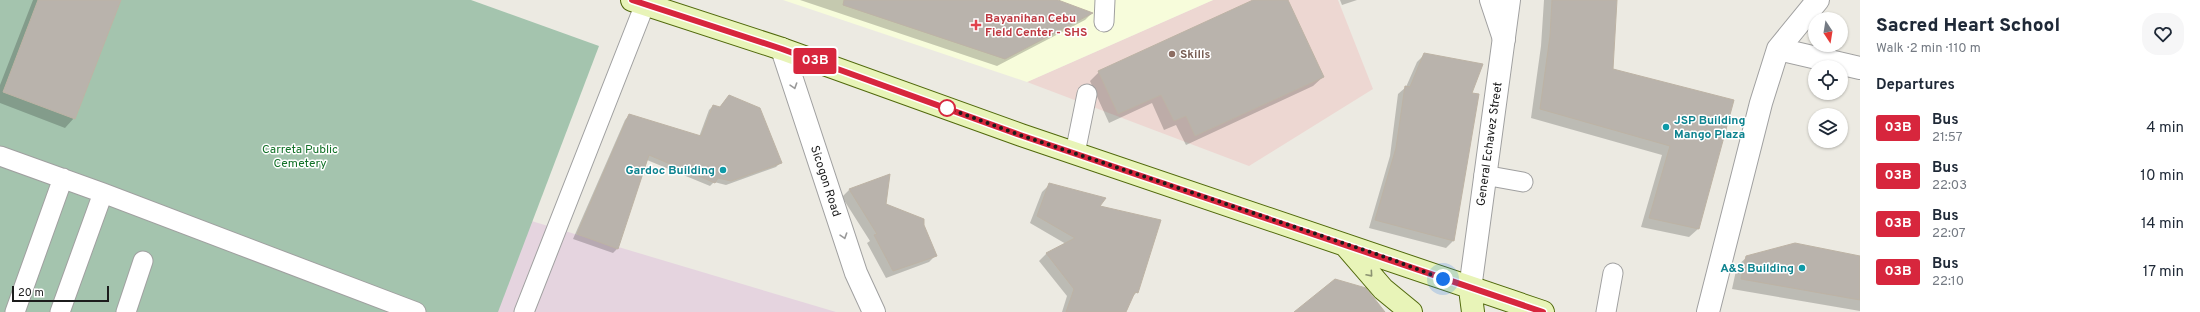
<!DOCTYPE html>
<meta charset="utf-8">
<style>
body{margin:0;font-family:Overpass,sans-serif;background:#f6f6f7;color:#1f2937;height:100vh;display:flex;flex-direction:column;font-size:15px;white-space:nowrap}
*{box-sizing:border-box;margin:0}
p{font-size:13px;color:#747a83}
.icon{flex:none;width:22px;height:22px;fill:none;stroke:currentColor;stroke-width:2;stroke-linecap:round;stroke-linejoin:round}
.map{position:relative;flex:1;overflow:hidden}
.details{display:flex;flex-direction:column;background:#fff;width:340px}
.details>*{flex:none}
.badge{padding:0 8px;border-radius:3px;font-size:14px;line-height:26px}
.needle{width:26px;rotate:168deg}
.fabs{position:absolute;left:1808px;top:12px;display:grid;gap:8px}
.fabs a{display:grid;place-items:center;width:40px;height:40px;border-radius:50%;background:#fff;box-shadow:0 1px 3px #0004;font-size:20px}
.scale{position:absolute;left:12px;bottom:10px;width:97px;box-sizing:border-box;padding-left:4px;border:2px solid #1c1c1c;border-top:0;font-size:11px;line-height:14px;white-space:nowrap;color:#1c1c1c;-webkit-text-stroke:3px #fff;paint-order:stroke}
.you{position:absolute;width:20px;height:20px;margin:-10px;border:3px solid #fff;border-radius:50%;background:#1a73e8;box-shadow:0 0 0 6px #1a73e833}
.map>.badge{position:absolute;translate:-50% -50%;box-shadow:0 0 0 2px #fff}
h2{padding:0 16px;font-size:15px;line-height:36px}
.round{display:grid;place-items:center;flex:none;width:42px;height:42px;border-radius:16px;background:#f6f6f7}
.headline{display:flex;align-items:center;justify-content:space-between;height:68px;padding:0 16px}
h1{font-size:19px;font-weight:800;line-height:30px}
ul{padding:0;list-style:none}
li{display:flex;align-items:center;gap:12px;height:48px;padding:0 16px}
li div{flex:1}
li b{display:block;font-size:15px}
li em{font-style:normal}
li .badge{min-width:44px;font-weight:700;text-align:center}
main{display:flex;flex:1;min-height:0}
.map>svg:first-child{display:block}
.commercial{fill:#edd7d2}
.industrial{fill:#e5d4df}
.education{fill:#f7fcdb}
.cemetery{fill:#a4c4ae}
.shadow{fill:#0003}
.building{fill:#b9b3ac;stroke:#bdb3a5}
.lines{fill:none;stroke-linecap:round;stroke-linejoin:round}
.service-casing{stroke:#a0a0a0;stroke-width:21}
.minor-casing{stroke:#a0a0a0;stroke-width:24}
.tertiary-casing{stroke:#a0a0a0;stroke-width:24}
.secondary-casing{stroke:#51690c;stroke-width:24}
.service{stroke:#fff;stroke-width:19}
.minor{stroke:#fff;stroke-width:22}
.tertiary{stroke:#fff;stroke-width:22}
.secondary{stroke:#e8f4b8;stroke-width:22}
.oneway{stroke:#999}
.oneway2{stroke:#8c9372}
.line-casing{stroke:#fff;stroke-width:9}
.line{stroke:#d7263d;stroke-width:6}
.walk{stroke:#1c1c1c;stroke-width:4;stroke-dasharray:0 7.2}
.health-dot{fill:#e0444e;stroke:#fff;stroke-width:1.5}
.education-dot{fill:#8d6e63;stroke:#fff;stroke-width:1.5}
.stop-dot{fill:#fff;stroke:#d7263d;stroke-width:2}
.culture-dot{fill:#0f9aa8;stroke:#fff;stroke-width:1.5}
.labels{text-anchor:middle;stroke-width:3;stroke-linejoin:round;paint-order:stroke}
.health-label{font-size:12px;font-weight:bold;fill:#be3a42;stroke:#fff;text-anchor:start}
.education-label{font-size:12px;font-weight:bold;fill:#785e54;stroke:#fff;text-anchor:start}
.culture-label{font-size:12px;font-weight:bold;fill:#0d838f;stroke:#fff;text-anchor:end}
.street-label{font-size:12px;fill:#1c1c1c;stroke:#fff}
.park-label{font-size:12px;fill:#127128;stroke:#fff}
</style>
<main>
<div class="map">
<svg width="1860" height="312" viewBox="0 0 1860 312">
<rect width="100%" height="100%" fill="#eceae2"/>
<path class="commercial" d="M1213,0H1338L1373,89L1249,166L1027,82Z"/>
<path class="industrial" d="M528,220L836,312H493Z"/>
<path class="education" d="M783,0H1213L1027,82Z"/>
<path class="cemetery" d="M0,0H471L599,46L498,312H0Z"/>
<path class="shadow" d="M33,0H120L74,118L65,128L0,103V85Z
M800,0H1055L1092,13L1085,20L997,66Z
M1256,0H1287L1323,77L1313,86L1186,145L1176,125L1164,130L1152,103L1109,123L1090,81L1099,72Z
M1340,0H1357L1342,5Z
M1544,0H1616L1612,70L1732,101L1698,229L1689,237L1641,227L1662,155L1531,118L1541,46Z
M1425,54L1471,94L1478,95L1453,241L1446,248L1369,228L1390,156L1398,94L1406,87L1417,62Z
M729,96L780,163L776,167L726,185L714,182L710,186L647,160L617,249L613,253L573,239L625,120L629,115L699,137L709,110L713,106L719,108Z
M1049,185L1098,206L1137,292L1131,298L1125,312H1062L1067,296L1039,261L1046,254L1066,244L1030,223L1042,192Z
M849,190L885,204L923,225L936,255L929,262L886,278L867,243L870,241L842,197Z
M1747,257H1860V311L1732,289L1737,266Z"/>
<path class="building" d="M38,0H121L75,119L3,92Z
M844,0H1058L1093,13L1005,59L843,5Z
M1253,0H1288L1324,77L1195,136L1186,116L1174,121L1161,95L1118,114L1098,71Z
M1552,0H1617L1613,69L1734,100L1699,229L1649,218L1670,146L1540,109L1550,36Z
M1424,53L1483,64L1472,93L1479,94L1454,241L1375,220L1396,148L1405,86L1410,87Z
M729,95L760,108L782,163L731,181L718,178L715,183L649,155L618,249L577,234L629,114L701,136L713,105L720,107Z
M890,174L886,204L924,219V225L937,256L893,271L874,235L877,234L849,189Z
M1049,183L1106,198L1100,206L1161,220L1138,293L1135,292L1126,312H1066L1074,289L1046,253L1075,238L1037,216Z
M1795,243L1860,256V300L1741,279L1746,256Z
M1335,279L1366,288L1385,312H1294Z"/>
<g class="lines">
<g class="service-casing">
<path id="service" d="M1104,22L1105,0
M1075,153L1087,94
M0,156L103,193L416,312
M1484,175L1523,182
M15,312L63,178
M60,312L103,193
M126,312L143,261
M524,312L645,4
M1606,312L1613,273"/>
</g>
<g class="minor-casing">
<path id="minor" d="M1491,0L1504,39
M782,49L856,273L874,312
M1778,49L1860,68
M1708,312L1761,103L1778,49L1818,0"/>
</g>
<g class="tertiary-casing">
<path id="tertiary" d="M1470,289L1509,0"/>
</g>
<g class="secondary-casing">
<path id="secondary" d="M632,0L782,49L1021,135L1543,312
M1345,245L1383,289L1411,312
M1470,289L1473,312"/>
</g>
<use href="#service" class="service"/>
<use href="#minor" class="minor"/>
<use href="#tertiary" class="tertiary"/>
<use href="#secondary" class="secondary"/>
</g>
<defs><path id="oneway-chevron" d="M-2-3.5L2.5 0L-2 3.5" fill="none" stroke-width="1.6" stroke-linecap="round" stroke-linejoin="round"/></defs>
<g class="oneway">
<use href="#oneway-chevron" transform="translate(794 86) rotate(72)"/>
<use href="#oneway-chevron" transform="translate(844 236) rotate(72)"/>
</g>
<use class="oneway2" href="#oneway-chevron" transform="translate(1370 274) rotate(49)"/>
<g class="lines">
<g class="line-casing">
<path id="line" d="M632,0L782,49L1020,135L1543,312"/>
</g>
<use href="#line" class="line"/>
<path class="walk" d="M947,108L1020,135L1388,258L1443,279"/>
</g>
<path class="health-dot" d="M974 19h4v4h4v4h-4v4h-4v-4h-4v-4h4z"/>
<circle class="education-dot" cx="1172" cy="54" r="4"/>
<circle class="stop-dot" cx="947" cy="108" r="8"/>
<g class="culture-dot">
<circle cx="1666" cy="127" r="4"/>
<circle cx="723" cy="170" r="4"/>
<circle cx="1802" cy="268" r="4"/>
</g>
<g class="labels">
<g class="health-label">
<text x="985" y="22">Bayanihan Cebu<tspan x="985" dy="14">Field Center - SHS</tspan></text>
</g>
<g class="education-label">
<text x="1180" y="58">Skills</text>
</g>
<g class="culture-label">
<text x="1674" y="124" text-anchor="start">JSP Building<tspan x="1674" dy="14">Mango Plaza</tspan></text>
<text x="715" y="174">Gardoc Building</text>
<text x="1794" y="272">A&amp;S Building</text>
</g>
<g class="street-label">
<text transform="translate(1489 144) rotate(-82)" y="4">General Echavez Street</text>
<text transform="translate(826 181) rotate(72)" y="4">Sicogon Road</text>
</g>
<g class="park-label">
<text x="300" y="153">Carreta Public<tspan x="300" dy="14">Cemetery</tspan></text>
</g>
</g>
</svg>
<div class="fabs">
<a><svg class="needle" viewBox="-14 -14 28 28"><path d="M0-13l5 13h-10z" fill="#e53935"/><path d="M0 13l5-13h-10z" fill="#747a83"/></svg></a>
<a><svg class="icon" aria-label="locate" viewBox="0 0 24 24"><circle cx="12" cy="12" r="6"/><path d="M12 2v4M12 18v4M2 12h4M18 12h4"/></svg></a>
<a><svg class="icon" aria-label="layers" viewBox="0 0 24 24"><path d="M12 4l9 5-9 5-9-5zM3 14l9 5 9-5"/></svg></a>
</div>
<div class="scale">20 m</div>
<div class="you" style="left:1443px;top:279px"></div>
<b class="badge" style="left:815px;top:61px;background:#d7263d;color:#fff">03B</b>
</div>
<section class="details">
<div class="headline"><div><h1>Sacred Heart School</h1><p>Walk · 2 min · 110 m</p></div><a class="round"><svg class="icon" aria-label="heart" viewBox="0 0 24 24"><path d="M12 20l-8-8c-3-5 5-10 8-4 3-6 11-1 8 4z"/></svg></a></div>
<h2>Departures</h2>
<ul>
<li><span class="badge" style="background:#d7263d;color:#fff">03B</span><div><b>Bus</b><p>21:57</p></div><em>4 min</em></li>
<li><span class="badge" style="background:#d7263d;color:#fff">03B</span><div><b>Bus</b><p>22:03</p></div><em>10 min</em></li>
<li><span class="badge" style="background:#d7263d;color:#fff">03B</span><div><b>Bus</b><p>22:07</p></div><em>14 min</em></li>
<li><span class="badge" style="background:#d7263d;color:#fff">03B</span><div><b>Bus</b><p>22:10</p></div><em>17 min</em></li>
</ul>
</section>
</main>
